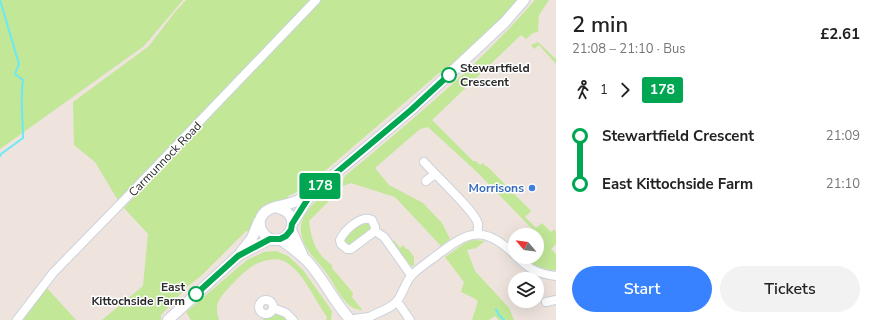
<!DOCTYPE html>
<meta charset="utf-8">
<style>
body{margin:0;font-family:"Nunito Sans",sans-serif;background:#f2f2f2;color:#222;height:100vh;display:flex;flex-direction:column;font-size:15px;white-space:nowrap}
*{box-sizing:border-box;margin:0}
p{font-size:13px;color:#767676}
.icon{flex:none;width:22px;height:22px;fill:none;stroke:currentColor;stroke-width:2;stroke-linecap:round;stroke-linejoin:round}
.map{position:relative;flex:1;overflow:hidden}
.panel{display:flex;flex-direction:column;background:#fff;width:320px}
.panel>*{flex:none}
.badge{padding:0 8px;border-radius:3px;font-size:14px;line-height:26px}
.needle{width:26px;rotate:299deg}
.buttons{position:absolute;left:508px;top:228px;display:grid;gap:8px}
.buttons a{display:grid;place-items:center;width:36px;height:36px;border-radius:50%;background:#fff;box-shadow:0 4px 16px #0002;font-size:20px}
.map>.badge{position:absolute;translate:-50% -50%;box-shadow:0 0 0 2px #fff}
.legs{display:flex;align-items:center;gap:6px;height:44px;padding:0 16px;font-size:13px}
.legs p{margin-inline-start:auto}
.overview{display:flex;align-items:center;justify-content:space-between;height:68px;padding:0 16px}
h1{font-size:22px;font-weight:600;line-height:30px}
.button{display:flex;gap:8px;margin-top:auto;padding:8px 16px}
.button a{flex:1;height:46px;border-radius:24px;background:#3882ff;color:#fff;font-size:16px;font-weight:600;line-height:46px;text-align:center}
.button a+a{background:#f2f2f2;color:#222}
ul{padding:0 16px;list-style:none}
li{display:flex;align-items:center;gap:14px;height:48px;font-size:15px}
li i{display:grid;place-items:center;width:6px;height:100%;margin:0 5px;background:currentColor}
li i::after{content:'';width:10px;height:10px;margin:-5px;border:3px solid;border-radius:50%;background:#fff}
li p{margin-inline-start:auto}
li:first-child i{background:linear-gradient(#0000 50%,currentColor 0)}
li:last-child i{background:linear-gradient(currentColor 50%,#0000 0)}
main{display:flex;flex:1;min-height:0}
.map>svg:first-child{display:block}
.green{fill:#c1e797}
.lines{fill:none;stroke-linecap:round;stroke-linejoin:round}
.stream{stroke:#6be9f4;stroke-width:2}
.minor-casing{stroke:#cbd2dd;stroke-width:10}
.tertiary-casing{stroke:#cbd2dd;stroke-width:12}
.minor{stroke:#fff;stroke-width:8}
.tertiary{stroke:#fff;stroke-width:10}
.line-1-casing{stroke:#fff;stroke-width:9}
.line-1{stroke:#00a651;stroke-width:6}
.stop-1-dot{fill:#fff;stroke:#00a651;stroke-width:2}
.shop-dot{fill:#3f7fe0;stroke:#fff;stroke-width:1.5}
.labels{text-anchor:middle;stroke-width:3;stroke-linejoin:round;paint-order:stroke}
.stop-label{font-size:12px;font-weight:bold;fill:#2b2b2b;stroke:#fff;text-anchor:start}
.street-label{font-size:12px;fill:#2b2b2b;stroke:#fff}
.shop-label{font-size:12px;font-weight:bold;fill:#366cbe;stroke:#fff;text-anchor:end}
</style>
<main>
<div class="map">
<svg width="556" height="320" viewBox="0 0 556 320">
<rect width="100%" height="100%" fill="#eee3dd"/>
<path class="green" d="M0,0H183L144,46L0,149Z
M186,0H311L119,202L95,162L74,145L73,102L149,46L175,12Z
M321,0H519L493,29L447,72L445,70L439,73L312,182L295,193L288,196L289,201C259,204 259,204 250,232L246,231L202,275L187,287L161,315V320H102L143,286L148,234L124,208Z
M535,0H549L539,15L538,32L533,33L526,39L521,35L432,120L473,161H476L480,165L483,163L485,166H487L531,211L525,217L536,228L542,223L551,232L554,229L556,232V244L551,249L556,254V270C545,271 534,266 526,259L528,257H537V248L544,241L478,173L428,127L420,129L375,168L389,185L423,203L442,223L450,239L441,246L395,197L351,183L343,186V182L345,176C411,121 479,65 535,0Z
M538,42L556,59V64L539,45L534,49L531,45Z
M332,186L341,189L309,221C311,240 316,254 332,265V268L353,293L352,297L363,311C357,309 351,308 347,303C339,295 334,284 328,275C319,261 301,249 301,230C300,212 320,198 332,186Z
M364,222H366L371,224V229L349,246L344,242L345,236Z
M394,240L400,248L403,245L406,249H408L414,257V266H411L392,242Z
M473,240L485,241L476,248L467,250L475,271L509,308L514,320H499L495,316L489,320H472L478,301L472,297L461,292L464,282L445,257L465,243Z
M276,251L288,256L303,270L332,311L331,320H326L327,317C314,299 304,272 284,261C275,257 263,261 254,265C246,269 222,293 218,302C216,308 217,314 219,320H191L186,312L247,260L264,252Z
M46,287L76,320H22Z
M277,313H281L290,320H262Z"/>
<g class="lines">
<path class="stream" d="M0,156L1,154L23,138C23,119 20,100 23,80L15,74L19,64L0,0
M496,309L499,315L504,320"/>
<g class="minor-casing">
<path id="minor" d="M424,162C434,174 476,212 478,224C478,227 478,231 477,233
M426,181L435,174
M375,231V227L372,220C361,214 344,231 340,240L341,244L347,249H351L375,231L384,237L411,275
M517,257C529,269 538,274 556,276
M259 307a7 7 0 1 1 14 0a7 7 0 1 1-14 0Z
M397,301L410,320
M546,302L556,300
M273,308L286,313L293,320
M354,319L369,317
M17,320L53,273L130,194L316,0
M365,320C375,312 389,311 397,301C403,294 405,282 412,275C419,268 428,262 436,256C468,231 484,224 515,255"/>
</g>
<g class="tertiary-casing">
<path id="tertiary" d="M278,208C309,216 282,255 264,234C260,230 259,225 260,220C264,206 280,207 291,203C298,201 305,197 311,194L411,110L505,22L524,0
M292,224L311,194
M291,230L302,254
M280,239C290,247 301,254 309,263C324,280 333,300 348,317
M241,254L270,239
M168,320L238,256L252,238L259,221"/>
</g>
<use href="#minor" class="minor"/>
<use href="#tertiary" class="tertiary"/>
</g>
<g class="lines">
<g class="line-1-casing">
<path id="line-1" d="M196,294L238,256L270,239H280L286,236L291,230L292,224L311,194L411,110L449,75"/>
</g>
<use href="#line-1" class="line-1"/>
</g>
<g class="stop-1-dot">
<circle cx="449" cy="75" r="7"/>
<circle cx="196" cy="294" r="7"/>
</g>
<circle class="shop-dot" cx="532" cy="188" r="4"/>
<g class="labels">
<g class="stop-label">
<text x="460" y="72">Stewartfield<tspan x="460" dy="14">Crescent</tspan></text>
<text x="185" y="291" text-anchor="end">East<tspan x="185" dy="14">Kittochside Farm</tspan></text>
</g>
<g class="street-label">
<text transform="translate(165 159) rotate(-46)" y="4">Carmunnock Road</text>
</g>
<g class="shop-label">
<text x="524" y="192">Morrisons</text>
</g>
</g>
</svg>
<div class="buttons">
<a><svg class="needle" viewBox="-14 -14 28 28"><path d="M0-13l5 13h-10z" fill="#e53935"/><path d="M0 13l5-13h-10z" fill="#767676"/></svg></a>
<a><svg class="icon" aria-label="layers" viewBox="0 0 24 24"><path d="M12 4l9 5-9 5-9-5zM3 14l9 5 9-5"/></svg></a>
</div>
<b class="badge" style="left:320px;top:186px;background:#00a651;color:#fff">178</b>
</div>
<section class="panel">
<div class="overview"><div><h1>2 min</h1><p>21:08 – 21:10 · Bus</p></div><b>£2.61</b></div>
<div class="legs"><svg class="icon" aria-label="walk" viewBox="0 0 24 24"><circle cx="13" cy="4" r="2"/><path d="M13 8l-2 6 4 7M11 14l-3 7M7 12l3-4h3l4 4"/></svg>1<svg class="icon" aria-label="forward" viewBox="0 0 24 24"><path d="M9 5l7 7-7 7"/></svg><b class="badge" style="background:#00a651;color:#fff">178</b></div>
<ul>
<li><i style="color:#00a651"></i><b>Stewartfield Crescent</b><p>21:09</p></li>
<li><i style="color:#00a651"></i><b>East Kittochside Farm</b><p>21:10</p></li>
</ul>
<div class="button"><a>Start</a><a>Tickets</a></div>
</section>
</main>
